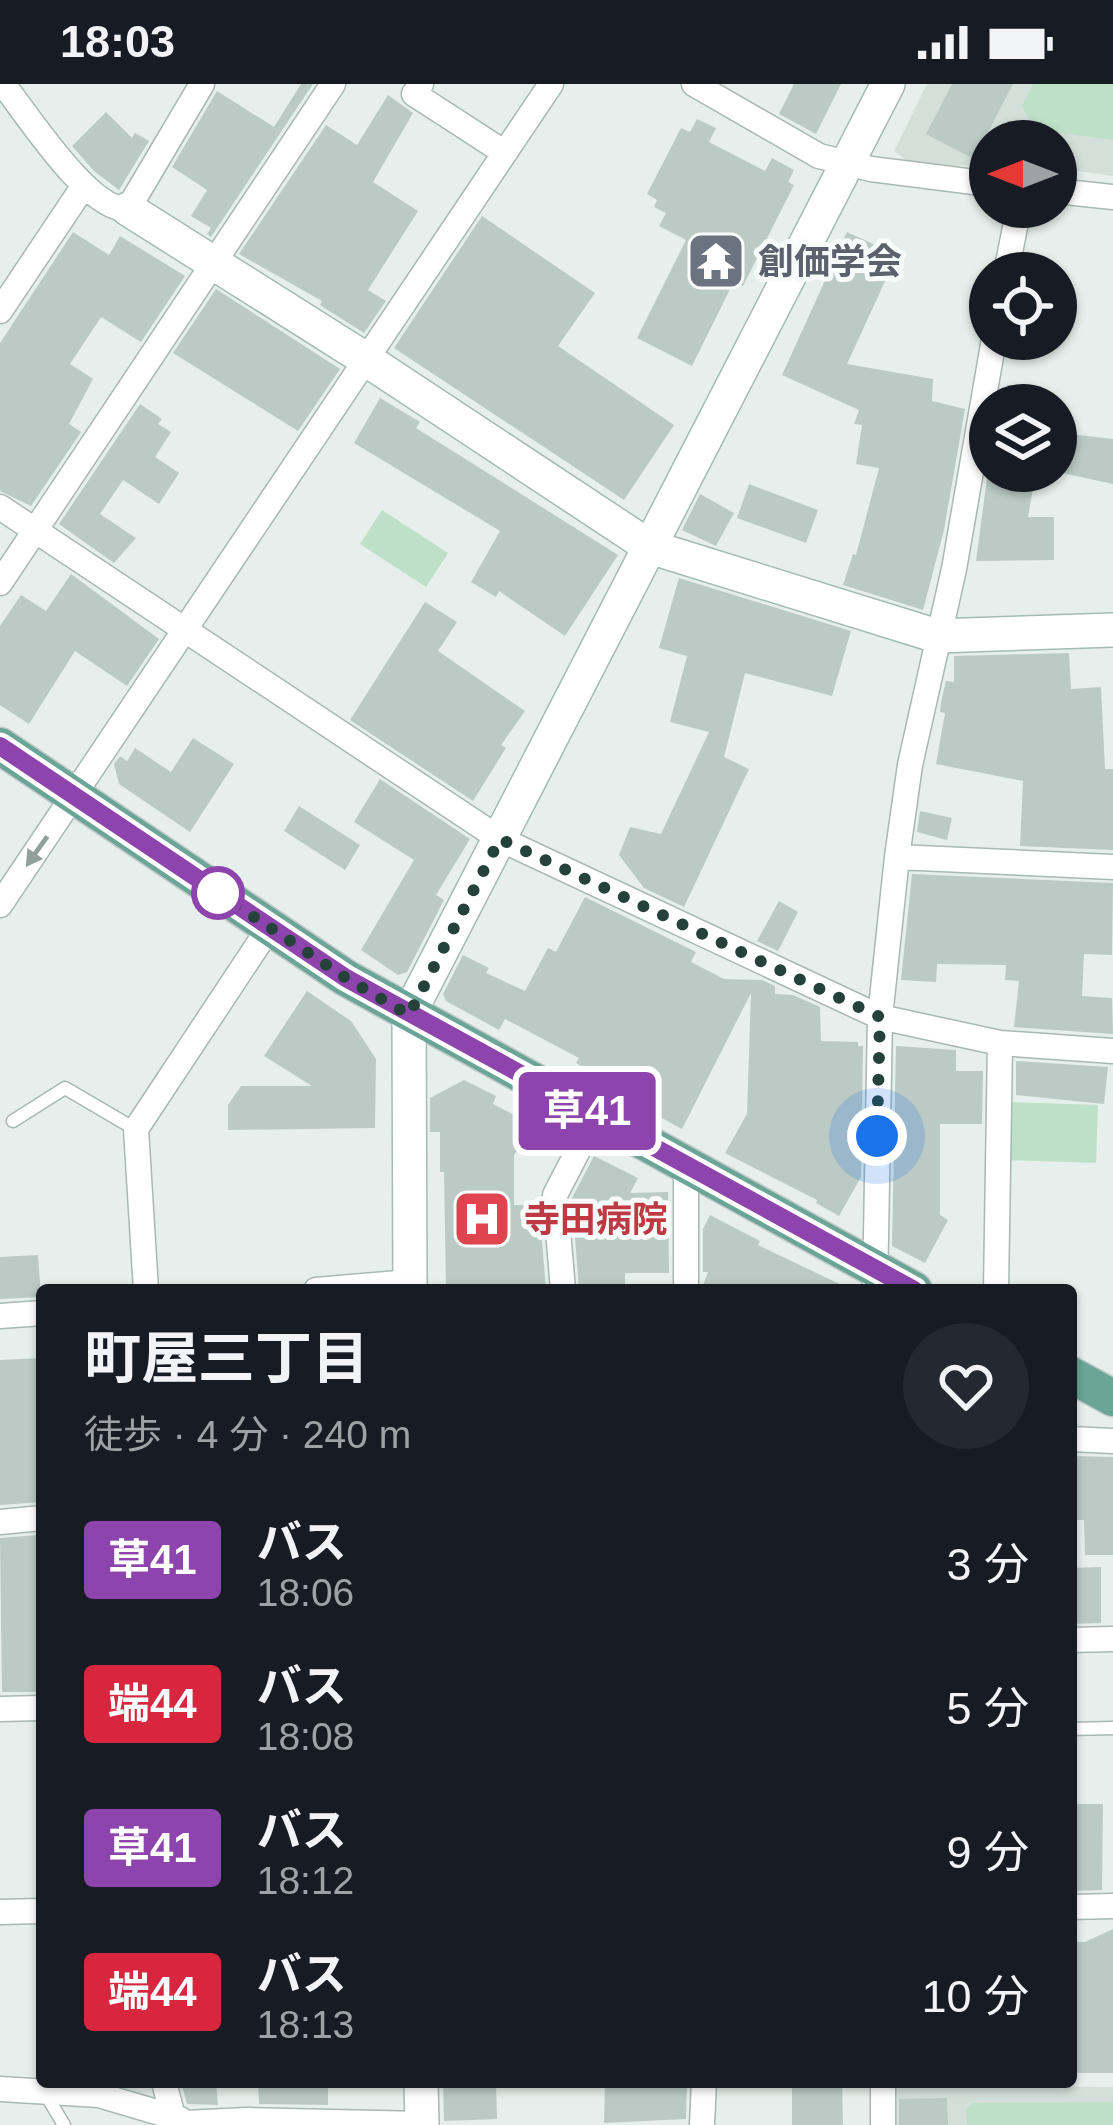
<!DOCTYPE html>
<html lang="ja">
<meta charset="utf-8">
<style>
body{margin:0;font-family:Arial,"Noto Sans JP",sans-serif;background:#242831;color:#f1f3f6;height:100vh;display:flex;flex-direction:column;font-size:45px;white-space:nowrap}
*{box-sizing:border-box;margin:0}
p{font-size:39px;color:#9ea1a6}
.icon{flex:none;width:66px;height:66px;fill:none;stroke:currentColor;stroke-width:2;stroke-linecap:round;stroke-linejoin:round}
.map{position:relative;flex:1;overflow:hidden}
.side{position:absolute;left:36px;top:1200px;width:1041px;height:804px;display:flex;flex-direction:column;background:#171b24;border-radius:12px;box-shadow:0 3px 9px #0004}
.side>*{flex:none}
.badge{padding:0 24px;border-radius:9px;font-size:42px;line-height:78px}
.needle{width:78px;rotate:270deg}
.fabs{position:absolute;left:969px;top:36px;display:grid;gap:24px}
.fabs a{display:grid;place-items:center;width:108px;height:108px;border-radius:50%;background:#171b24;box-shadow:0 3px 9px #0004;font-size:60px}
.you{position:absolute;width:60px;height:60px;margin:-30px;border:9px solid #fff;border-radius:50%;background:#1a73e8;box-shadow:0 0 0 18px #1a73e833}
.map>.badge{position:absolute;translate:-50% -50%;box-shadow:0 0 0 6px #fff}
.round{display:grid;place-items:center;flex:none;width:126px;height:126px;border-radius:63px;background:#242831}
.overview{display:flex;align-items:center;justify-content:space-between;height:204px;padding:0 48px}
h1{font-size:57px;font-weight:700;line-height:90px}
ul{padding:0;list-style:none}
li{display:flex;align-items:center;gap:36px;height:144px;padding:0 48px}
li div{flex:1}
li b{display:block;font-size:45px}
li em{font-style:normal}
li .badge{min-width:132px;font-weight:700;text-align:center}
.status{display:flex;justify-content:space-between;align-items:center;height:84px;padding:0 60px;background:#171b24;direction:ltr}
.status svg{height:33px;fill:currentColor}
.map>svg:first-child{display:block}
.built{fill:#d4dfda}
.green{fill:#bfe0c8}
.building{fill:#bbcac4}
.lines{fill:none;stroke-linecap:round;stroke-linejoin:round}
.lane-casing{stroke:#a8b8b2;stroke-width:15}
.street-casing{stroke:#a8b8b2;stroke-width:27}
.secondary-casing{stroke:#a4bbb3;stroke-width:36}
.primary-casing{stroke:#c2cac8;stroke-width:39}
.lane{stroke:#fff;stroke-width:12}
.street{stroke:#fff;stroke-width:24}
.secondary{stroke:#fff;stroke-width:33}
.primary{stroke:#6aa596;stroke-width:36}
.oneway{fill:#92a09c}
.line-casing{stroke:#fff;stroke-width:27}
.line{stroke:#8e44ad;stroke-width:18}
.walk{stroke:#24423a;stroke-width:12;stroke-dasharray:0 21.6}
.stop-dot{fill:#fff;stroke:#8e44ad;stroke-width:6}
.labels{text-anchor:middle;stroke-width:10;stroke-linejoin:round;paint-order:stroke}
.worship-label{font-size:36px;font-weight:bold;fill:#5b616d;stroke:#f7fbf9;text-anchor:start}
.health-label{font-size:36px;font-weight:bold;fill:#be3a42;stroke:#f7fbf9;text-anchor:start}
</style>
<div class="status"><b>18:03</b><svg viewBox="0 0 49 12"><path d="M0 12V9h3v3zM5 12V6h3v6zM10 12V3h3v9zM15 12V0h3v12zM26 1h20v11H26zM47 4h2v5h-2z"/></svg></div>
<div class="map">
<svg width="1113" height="2041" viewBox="0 0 1113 2041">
<rect width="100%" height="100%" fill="#e6efeb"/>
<path class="built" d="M927,0H1113V92L1056,84V57H990V80L917,84L894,67Z
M894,2001L1113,2003V2041H893Z"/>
<path class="green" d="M1033,0H1113V56L1033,45L1022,22Z
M382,426L448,469L426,503L360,460Z
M1008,1018L1098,1021L1096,1079L1006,1076Z
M1113,2018V2041H967L966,2025L973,2019Z"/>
<path class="building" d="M301,0H313L211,153L207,150L211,144L191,132L207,106L172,83L217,7L274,43Z
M794,0H841L816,50L779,30Z
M952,0H1013L974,75L926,50Z
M388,11L413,29L373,98L418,127L368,206L386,217L364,249L320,221L322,217L239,170L326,41L357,61Z
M106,28L132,54L135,49L149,57L119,106L94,87L72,62Z
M697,35L716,44L709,58L765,87L772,74L794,86L788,98L794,101L743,202L734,197L692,282L637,254L686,156L659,142L666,129L654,123L657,116L647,110L681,44L690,48Z
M482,132L595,209L558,262L674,341L624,416L394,264Z
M73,148L109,171L120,152L185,192L141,258L101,233L70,280L93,295L69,340L81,348L31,422L0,407V259Z
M847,148L897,171L847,280L933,295L932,317L965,325L944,446L923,526L843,501L853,470L856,471L879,384L856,380L862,341L854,340L859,326L782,291Z
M216,205L340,285L298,347L173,269Z
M380,314L420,338L416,344L618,471L565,552L499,507L496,513L471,498L500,447L354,359Z
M140,320L162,335L158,340L171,348L155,373L179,389L159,420L123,396L100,430L136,454L114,479L59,440Z
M1061,349L1113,355V400L1053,387H1056Z
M988,387H1036L1028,433H1054V476L976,477Z
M749,400L818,426L806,459L737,434Z
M700,410L734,429L716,462L682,446Z
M71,490L159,555L127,602L75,567L29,640L0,621V542L21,511L46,527Z
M679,494L851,547L832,612L745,589L724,673L749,685L684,823L644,804L619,771L630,743L661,750L709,648L670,638L687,572L659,564Z
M425,518L457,538L438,567L525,627L501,661L506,664L473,717L350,636Z
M1069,569L1071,605L1101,603L1105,685H1113V766L1020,762L1023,697L936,680L945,629L940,628L941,618L946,597L954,598V572Z
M193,654L234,680L190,748L119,700L114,680L120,672L127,677L135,664L171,688Z
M380,695L470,755L436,811L444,816L407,888L398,891L361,866L414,776L354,738Z
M299,722L360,761L345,786L284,747Z
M920,727L952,734L947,756L917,748Z
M912,790L1113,799L1112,871L1084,870L1082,912L1112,914L1113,950L1014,943L1019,897L1005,896L1006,881L937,880L936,898L901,896Z
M585,813L696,868L691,878L724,895L762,896L775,902V910L793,911L820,923L821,957L858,958V962H863L861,1093L839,1132L816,1119L817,1116L725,1069L747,1030L751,909L682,1045L647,1026L651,1019L576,979L579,974L505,935L499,946L446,917L443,910L463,871L489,884L486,889L525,907L548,864L556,868Z
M779,817L798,828L778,867L757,857Z
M307,907L351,937L376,975L375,1044L228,1046V1021L241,1002H312L264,972Z
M896,962L956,966V987H983L982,1040H940V1131L948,1136L925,1179L892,1162Z
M1016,977L1108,983L1104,1020L1016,1011Z
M464,996L496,1012L493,1020L530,1039L514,1072V1121H539L546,1206H446L444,1088H440V1048H430V1014Z
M594,1072L638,1094L630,1109L668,1108L669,1189H625V1206H579L572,1114Z
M710,1131L760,1157L758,1161L852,1206H727L703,1201L708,1188H703V1145Z
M38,1171L41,1213L0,1215V1173Z
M42,1274V1418L0,1421V1276Z
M1071,1372L1113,1373V1471H1085L1084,1436H1071Z
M38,1451L42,1608H2L0,1454Z
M1101,1483V1539L1071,1540V1484Z
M1071,1720H1103L1102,1806L1071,1807Z
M1113,1845V1989H1071V1858H1085Z
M181,1998H216L218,2021L187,2020Z
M258,1998H328V2021L259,2020Z
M443,1998H496L497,2035L444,2037Z
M605,1998H687L686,2035L604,2039Z
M792,1998H842L843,2041H792Z
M947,2014L948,2041H899V2015Z"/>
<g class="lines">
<g class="lane-casing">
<path id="lane" d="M13,1037L65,1004L135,1045
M1071,1645L1113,1644
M45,2009L64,2041"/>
</g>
<g class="street-casing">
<path id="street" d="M3,0C27,30 89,128 128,125L202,0
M421,0L414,10L505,69
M694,0L819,72L871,85L990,100
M1056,107L1113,113
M1006,189L1019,123
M0,227L83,103
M0,423L500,755L880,933L1000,959L1113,967
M0,499L333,0
M897,773L1113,783
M0,821L551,0
M146,1206L136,1045L269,844
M316,1206L410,1198
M563,1206L555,1111L596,1032
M686,1206V1082
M875,1206L880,933L897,773L910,681L954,485L994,255
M996,1206L1000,959
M0,1232L42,1229
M1071,1355L1113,1357
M0,1438L42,1434
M1071,1556L1113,1555
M0,1625L42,1624
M1071,1823L1113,1822
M0,1828L42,1827
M164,1998L173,2033
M0,2005L99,2011L180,2035L187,2041
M185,2039L247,2036L422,2040
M702,2041L704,1998
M883,2041V1998"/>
</g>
<g class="secondary-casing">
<path id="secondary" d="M128,125L367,276L650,463L937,552L1113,546
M410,1206L409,930L888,0
M421,1998L422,2041"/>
</g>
<g class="primary-casing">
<path id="primary" d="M0,662L346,894L914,1206
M1071,1291L1113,1314"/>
</g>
<use href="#lane" class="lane"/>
<use href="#street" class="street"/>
<use href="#secondary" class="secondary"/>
<use href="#primary" class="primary"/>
</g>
<defs><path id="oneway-solid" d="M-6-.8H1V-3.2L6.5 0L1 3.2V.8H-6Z" transform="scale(3)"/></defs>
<use class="oneway" href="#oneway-solid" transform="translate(37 767) rotate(125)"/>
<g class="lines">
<g class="line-casing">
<path id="line" d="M0,662L346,894L914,1206"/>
</g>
<use href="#line" class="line"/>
<path class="walk" d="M218,809L346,894L409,931L500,755L880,933L877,1052"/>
</g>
<defs>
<g id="temple-square" transform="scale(3)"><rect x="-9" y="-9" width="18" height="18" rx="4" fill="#6b7280" stroke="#f7fbf9"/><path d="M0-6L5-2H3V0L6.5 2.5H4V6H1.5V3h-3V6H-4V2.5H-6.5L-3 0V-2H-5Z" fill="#fff"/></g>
<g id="hospital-square" transform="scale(3)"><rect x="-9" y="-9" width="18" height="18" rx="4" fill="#e0444e" stroke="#f7fbf9"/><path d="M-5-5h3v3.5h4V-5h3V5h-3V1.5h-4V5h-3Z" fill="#fff"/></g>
</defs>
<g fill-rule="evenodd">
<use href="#temple-square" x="716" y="177"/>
<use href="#hospital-square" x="482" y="1135"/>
</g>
<circle class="stop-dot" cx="218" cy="809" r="24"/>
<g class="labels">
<g class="worship-label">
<text x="758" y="190">創価学会</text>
</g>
<g class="health-label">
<text x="524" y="1148">寺田病院</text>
</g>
</g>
</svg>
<div class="fabs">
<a><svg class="needle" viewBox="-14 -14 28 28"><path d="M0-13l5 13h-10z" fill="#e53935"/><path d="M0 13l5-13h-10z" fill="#9ea1a6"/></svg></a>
<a><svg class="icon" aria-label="locate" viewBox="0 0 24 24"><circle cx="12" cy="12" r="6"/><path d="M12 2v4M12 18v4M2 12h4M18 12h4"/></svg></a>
<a><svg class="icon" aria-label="layers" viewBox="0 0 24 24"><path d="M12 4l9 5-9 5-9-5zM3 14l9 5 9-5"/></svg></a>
</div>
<div class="you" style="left:877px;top:1052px"></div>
<b class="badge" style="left:587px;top:1027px;background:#8e44ad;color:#fff">草41</b>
<section class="side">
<div class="overview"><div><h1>町屋三丁目</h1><p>徒歩 · 4 分 · 240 m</p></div><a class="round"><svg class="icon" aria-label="heart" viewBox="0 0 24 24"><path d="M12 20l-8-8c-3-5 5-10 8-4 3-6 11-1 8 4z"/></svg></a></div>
<ul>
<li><span class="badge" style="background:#8e44ad;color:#fff">草41</span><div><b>バス</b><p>18:06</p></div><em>3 分</em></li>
<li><span class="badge" style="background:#d7263d;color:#fff">端44</span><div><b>バス</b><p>18:08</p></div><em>5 分</em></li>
<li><span class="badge" style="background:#8e44ad;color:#fff">草41</span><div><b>バス</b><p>18:12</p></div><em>9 分</em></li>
<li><span class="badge" style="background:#d7263d;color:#fff">端44</span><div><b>バス</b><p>18:13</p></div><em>10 分</em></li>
</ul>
</section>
</div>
